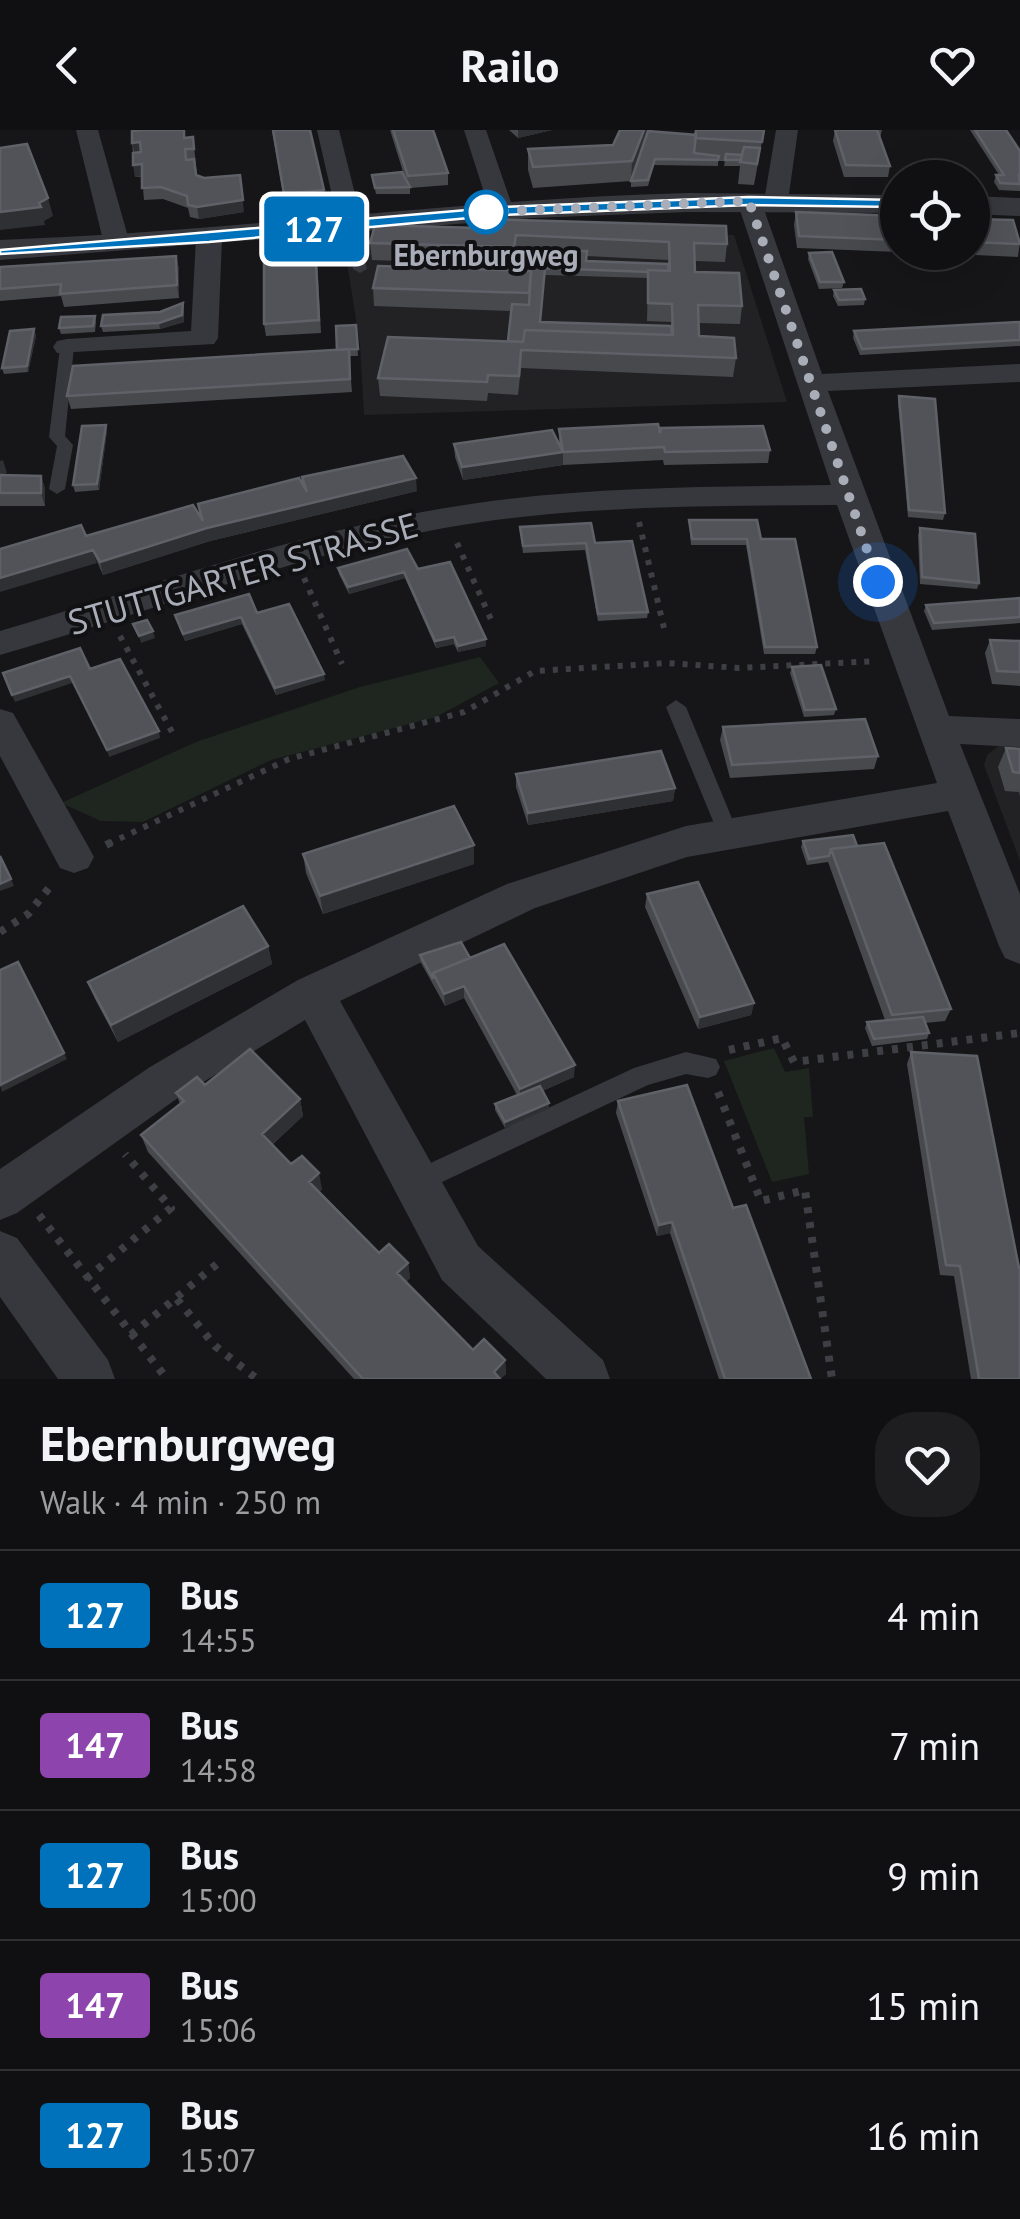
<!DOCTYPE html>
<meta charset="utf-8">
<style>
body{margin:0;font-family:"PT Sans",sans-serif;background:#1e1e20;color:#f1f3f6;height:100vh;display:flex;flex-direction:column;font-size:38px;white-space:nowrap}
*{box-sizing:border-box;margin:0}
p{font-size:32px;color:#9c9d9f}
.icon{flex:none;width:55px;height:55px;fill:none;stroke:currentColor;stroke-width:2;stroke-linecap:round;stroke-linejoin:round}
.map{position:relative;height:1249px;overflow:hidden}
.sheet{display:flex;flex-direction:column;background:#101012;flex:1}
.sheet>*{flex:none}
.badge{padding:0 20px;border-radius:8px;font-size:35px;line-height:65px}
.controls{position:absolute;left:880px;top:30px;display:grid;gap:20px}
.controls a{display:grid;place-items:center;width:110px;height:110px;border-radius:50%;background:#101012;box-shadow:0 10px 40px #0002,0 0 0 2px #303032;font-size:50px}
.you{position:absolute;width:50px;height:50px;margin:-25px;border:8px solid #fff;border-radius:50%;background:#1a73e8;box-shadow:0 0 0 15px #1a73e833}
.map>.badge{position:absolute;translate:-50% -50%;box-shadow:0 0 0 5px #fff}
.round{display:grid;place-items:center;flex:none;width:105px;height:105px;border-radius:40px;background:#1e1e20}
.head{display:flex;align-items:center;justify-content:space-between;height:170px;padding:0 40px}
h1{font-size:48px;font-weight:800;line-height:75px}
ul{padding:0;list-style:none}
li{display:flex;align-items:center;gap:30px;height:130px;padding:0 40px;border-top:2px solid #303032}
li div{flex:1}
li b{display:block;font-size:38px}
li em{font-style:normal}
li .badge{min-width:110px;font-weight:700;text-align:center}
header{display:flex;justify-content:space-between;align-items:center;height:130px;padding:0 40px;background:#101012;font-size:45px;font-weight:800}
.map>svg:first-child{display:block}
.built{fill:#222225}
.green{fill:#1e261f}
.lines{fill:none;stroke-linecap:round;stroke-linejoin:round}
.path-far1{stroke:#3d3f44;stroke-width:6;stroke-dasharray:5 8;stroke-linecap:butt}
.path{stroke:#3d3f44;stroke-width:8;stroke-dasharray:6 9;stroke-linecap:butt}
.service{fill:#37383d;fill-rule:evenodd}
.minor{fill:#37383d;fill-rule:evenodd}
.tertiary{fill:#37383d;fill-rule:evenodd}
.wall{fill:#47494d;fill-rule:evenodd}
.shaded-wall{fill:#2f3033}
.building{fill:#525359;stroke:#5f6168;stroke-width:2.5}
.line{fill:#0072bc;stroke:#fff;stroke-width:2.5}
.walk{stroke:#a8adb8;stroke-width:10;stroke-dasharray:0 18}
.stop-dot{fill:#fff;stroke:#0072bc;stroke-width:5}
.labels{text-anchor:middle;stroke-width:8;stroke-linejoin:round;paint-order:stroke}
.far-stop-label{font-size:30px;font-weight:bold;fill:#a8adb8;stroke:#111113}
.street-label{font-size:35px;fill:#a8adb8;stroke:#111113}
</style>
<header><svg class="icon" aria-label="back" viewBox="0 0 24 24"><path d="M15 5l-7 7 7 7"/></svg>Railo<svg class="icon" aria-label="heart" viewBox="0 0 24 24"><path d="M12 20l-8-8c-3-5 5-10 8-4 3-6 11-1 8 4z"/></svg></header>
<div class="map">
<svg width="1020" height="1249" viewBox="0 0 1020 1249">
<rect width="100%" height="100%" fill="#161618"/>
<path class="built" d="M516,97L734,105L787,272L364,285L360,214L344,114Z
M1020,610V731L984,635L987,625L1005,611Z"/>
<path class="green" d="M480,527L499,553L436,587L271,630L143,692L101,691L61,673L196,612L360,557Z
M774,918L785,942L809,938L813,987H804L809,1044L772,1052L724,931Z"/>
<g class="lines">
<path class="path-far1" d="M639,392L664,498
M457,413L493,494
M304,448L342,534
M120,506L172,602
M108,714L289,629L464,582L535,541L667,533L739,538L877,531"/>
<path class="path" d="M106,715L114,711
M0,802L28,784L53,753
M729,920L782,908L794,932L1020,903
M718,962L761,1071L805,1060L832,1249
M39,1085L167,1249
M86,1149L171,1078L125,1024
M177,1169L215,1216L257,1249
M131,1205L223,1129"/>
<path class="service" d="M351,92L358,96L367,139L360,143L353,139L344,96Z
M67,213L74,217L65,306L73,315L65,359L57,364L49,359L57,316L49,307L60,217Z
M676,570L686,577L738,703L735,709H721L718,703L666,577Z
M686,922L716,929L720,937L716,945L708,948L686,944L648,955L425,1060L416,1064L407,1060L403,1052L407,1044L634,938Z"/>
<path class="minor" d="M76,0H98L130,114L126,119H108L104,114Z
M317,0H339L363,96L360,101L351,103L339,96Z
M464,0H486L514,81L511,86L502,88L490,81Z
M776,0H798L788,71L776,78L764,71Z
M749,64L761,71L822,244L1020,234V252L828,261L949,586L1020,589V617L960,614L1020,764V834L1005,828L999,816L948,681L687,727L535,778L340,871L478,1116L603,1230L610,1249H546L442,1150L305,890L182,965L17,1083L0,1090V1039L150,937L298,850L507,754L686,696L937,653L837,375C706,376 574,375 444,398C292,426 148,483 0,525V501C147,457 293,404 445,378C573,356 702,357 831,355L737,71Z
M209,101L222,109L218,208L214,214L57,223L53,217L57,211L67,209L191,201L196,109Z
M0,579L13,583L88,716L94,727L88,738L74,743L60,738L0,626Z
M0,1101L17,1108L108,1230L115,1249H58L0,1167Z"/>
<path class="tertiary" d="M688,63L898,65V83L688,82L531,88L0,130V110C230,102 458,69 688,63Z
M972,66L1020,68V86L972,84Z"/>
</g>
<path class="wall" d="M184,0L185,7H193L197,45L244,82L199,89L190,87L188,78L163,69L144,70L142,47H135L132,13Z
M272,0L324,60L325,72L285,76Z
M390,0H433L448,43V55L410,58V64H376L372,45L405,48Z
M509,0H552L518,8Z
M764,0L754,55L738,54L740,36H724L725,31H718V36L654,35L648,56L631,57V51L533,58L528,40V19L613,15L647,3L696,5Z
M835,0H882L880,8L890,36L888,47H844L833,11Z
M970,0H1006L1020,21V61L999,60L994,52L996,45H999Z
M796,82L898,86V122L797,118L794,95Z
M972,89L1020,111L1018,127L911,122H972Z
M375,95L727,114L725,132L695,131V142L742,176L740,194L699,193V206L736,228L733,247L521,238L518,265L488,263L487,271L380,266L378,248L508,211L512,181L374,176L373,158L518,141L571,131L572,126L516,123L514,135L372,130L370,113ZM586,126L668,130V134L586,131ZM545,145L648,148L647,191L671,192V196L540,192Z
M809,123L844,152L842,158L819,159L808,129Z
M176,126L179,139V168L64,177L61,166L0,171V137Z
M317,128L321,203L266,206L264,194Z
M834,160L865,169L864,175L838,176L833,166Z
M184,180V192L160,199L103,202L101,196Z
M95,186L96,192L95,202L61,204L59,198Z
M1020,192V216L860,225L853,208L854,201Z
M356,195L358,226H349L352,262L71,279L67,266L337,220Z
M34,199L36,206L28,242L4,244L2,238Z
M899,266L945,383L943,390L908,387L898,273Z
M106,295L107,301L99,360L75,362L73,355Z
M559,299L660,303L770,320L768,333L664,335L663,330L563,335L463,350L455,327L454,314L559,315Z
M0,345L41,346L45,359V376H0Z
M302,347L417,361L210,411L103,445L86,406L200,386L198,374L304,356Z
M689,390L761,409L817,517L815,524H764L746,415H691Z
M520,397L595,413L648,482L647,488L598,491L585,420L523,423Z
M920,398L979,453L977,459L920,454L918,405Z
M338,438L418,439L486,509V516L458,522L454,514L436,518L405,448L349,464L339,444Z
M1020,468V493L932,500L924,481L926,475Z
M257,483L325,550L276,565L242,494L185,511L175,485Z
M990,510L1020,511V556L992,554L985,523Z
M792,537L836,579L834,585L804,587L790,543Z
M723,597L878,626L874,639L730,648L720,610Z
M1006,618L1020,619V667L1019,662L1005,661L998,637Z
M516,644L675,658L673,671L528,695L516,657Z
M803,711L857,716L951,879L945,891L925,893L929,903L927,909L872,916L865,898L867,892L885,890L828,732L807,735L801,717Z
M474,715V734L323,784L306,743L303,724Z
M647,764L754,873L751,885L698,899L645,777Z
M268,816L272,834L118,912L95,869L88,852Z
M420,825L470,828L574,947L542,961L549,973V979L505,998L495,980V974L517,965L464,868L445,876L420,831Z
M911,922L1019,1138L1020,1249H971L954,1146L940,1145L907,934Z
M205,955L300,969L303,986L272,1015L291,1034L322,1059L319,1062L379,1123L408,1133L410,1148L406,1152L473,1220L505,1230L506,1244L500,1249H354L148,1022L141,1005L180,974L176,963Z
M618,971L733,1078L811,1249H719L670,1103L657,1106L616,983Z"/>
<path class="shaded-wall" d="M518,0H552L518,8Z
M644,0H648L647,9L631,52L632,31Z
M140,12L142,24H135L132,13Z
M142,34L144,46L135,47L133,35Z
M240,45L244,82L199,89L197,77Z
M48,68L53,86L44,91L45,95L0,100V82L39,73Z
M176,126L179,139V168L177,155Z
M183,173L184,192L160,199L159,193Z
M34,199L36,206L28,242L27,236Z
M106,295L107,301L99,360L97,354Z
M563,322V335L463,350L462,337Z
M3,330L7,343L0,345V331Z
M41,346L45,359V376L41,363Z
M416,348L417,361L210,411L103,445L100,432L207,398Z
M93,420L97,433L0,462V448Z
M404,442L405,448L349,464L348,457Z
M241,487L242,494L185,511L183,504Z
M153,501L155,508L141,513L139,506Z
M454,507V514L436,518L435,511Z
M486,509V516L458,522V516Z
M324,544L325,550L276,565L275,558Z
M70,546L72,553L15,572L12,565Z
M159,601L160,608L109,627L107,620Z
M675,658L673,671L528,695V683Z
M474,715V734L323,784L320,766Z
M11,749L14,756L0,761V754Z
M268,816L272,834L118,912L111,895Z
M464,856V868L445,876L444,864Z
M754,873L751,885L698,899L700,887Z
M64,923L67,929L2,962L0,955Z
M575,935L574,947L520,971V959Z
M300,969L303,986L266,1020L262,1004Z
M549,973V979L505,998V992Z
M319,1043L322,1059L312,1067L309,1052Z
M672,1092L670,1103L657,1106L659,1095Z
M408,1133L410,1148L399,1158L397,1143Z
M505,1230L506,1244L500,1249L494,1242Z"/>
<path class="building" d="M141,0H184V8L193,7L194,19H185L186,30L194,29L196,45L204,48L240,45L243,70L197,77L188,75L187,66L161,57L142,58V34L133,35V23L141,22L140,12L132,13V1Z
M273,0H310L324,60L284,64Z
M393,0H433L448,43L408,46Z
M620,0H644L632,31L533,37L528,19L613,15Z
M696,0H764L762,12L695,8Z
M835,0H877L890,36L846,35Z
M975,0H1006L1020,21V45H1019L1020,54L1000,53L996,45H1004Z
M648,1L696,5L694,23L719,26L718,30L655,29L648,50L631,51Z
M27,14L48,68L39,73L41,77L0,82V18Z
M744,17L760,18L757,34L740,32Z
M726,24L742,25L741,30H725Z
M402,42L410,57L375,58L372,45Z
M796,82L898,86V110L799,106Z
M480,89L726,96L727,114L694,113L695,142L739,143L742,176L698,175L699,206L734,208L736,228L521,220L519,246L488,245L487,252L378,248L388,207L523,212L525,200L673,205L672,174L648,173V140L670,141L669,112L516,105L514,117L370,113L375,95L478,98Z
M972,89L1013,90L1020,114L972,112Z
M315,115L319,190L264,194V119Z
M572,121H587L586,131L668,134L669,141L648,140V142L545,138L540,192L671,196L672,205L525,200L523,212L508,211L512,174L529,175L531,141H518L519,129L571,131Z
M832,122L844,152H820L809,123Z
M176,126L177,155L60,164L61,154L0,159V137Z
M378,136L531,141L529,163L373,158Z
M861,159L865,169L839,170L834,160Z
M183,173L182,185L159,193L101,196L103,185L160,182Z
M95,186L93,196L59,198L61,187Z
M1020,192V210L862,219L854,201Z
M356,195L358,219L337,220L336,196Z
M34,199L27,236L2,238L10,201Z
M349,219L350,249L67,266L73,236Z
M899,266L935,269L945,383L909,380Z
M658,294L660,303L661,298L763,296L770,320L665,322L664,317L563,322L559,299Z
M106,295L97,354L73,355L82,296Z
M552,300L563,322L462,337L454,314Z
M403,326L416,348L207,398L100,432L93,420L0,448V419L81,395L86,406L193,375L203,391L198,374L299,348L307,362L302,347Z
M0,345L41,346V363H0Z
M689,390H757L761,409H795L817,517H765L747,409H692Z
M591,393L595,413L632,411L648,482L598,484L586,413L523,416L520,397Z
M920,398L975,404L979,453L922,447Z
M407,419L418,439L450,432L486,509L458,516L454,507L435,511L404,442L348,457L338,438Z
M249,464L257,483L289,474L324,544L275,558L241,487L183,504L175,485Z
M1020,468V487L934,493L926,475Z
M147,490L153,501L139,506L133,494Z
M990,510L1020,511V542L997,541Z
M80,518L90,539L120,529L159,601L107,620L70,546L12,565L3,543Z
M821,535L836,579L805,580L792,537Z
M865,589L878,626L732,635L723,597Z
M1006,618L1020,619V643L1013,642Z
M661,621L675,658L528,683L516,644Z
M454,676L474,715L320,766L303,724Z
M853,705L857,716L831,719L829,726L809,729L803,711Z
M884,713L951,879L892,885L831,719Z
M0,726L11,749L0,754Z
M698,752L754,873L700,887L647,764Z
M243,776L268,816L111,895L88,852Z
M461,812L470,828L433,843V849L420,825Z
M504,814L575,935L520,959L464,856L444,864L433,843Z
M18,832L64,923L0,955V840Z
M923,887L929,903L874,909L867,892Z
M250,919L300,969L262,1004L291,1034L302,1026L319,1043L309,1052L379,1123L389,1114L408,1133L397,1143L473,1220L484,1209L505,1230L494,1242L500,1249H363L141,1005L184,971L176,963L197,947L205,955Z
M911,922L977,926L1019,1138H1020V1249H979L960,1136L946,1135Z
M687,955L733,1078L746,1075L811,1249H725L672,1092L659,1095L618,971Z
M540,956L549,973L505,992L495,974Z"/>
<path class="line" d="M749,67L898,70L904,74L898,77L749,75L502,85L209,112L0,124V120L502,77Z"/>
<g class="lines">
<path class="walk" d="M486,82L749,71L878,452"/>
</g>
<circle class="stop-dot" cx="486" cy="82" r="20"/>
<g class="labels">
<g class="far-stop-label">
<text x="486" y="136">Ebernburgweg</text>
</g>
<g class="street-label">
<text transform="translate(243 444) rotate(-16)" y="12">STUTTGARTER STRASSE</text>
</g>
</g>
</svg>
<div class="controls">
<a><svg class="icon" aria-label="locate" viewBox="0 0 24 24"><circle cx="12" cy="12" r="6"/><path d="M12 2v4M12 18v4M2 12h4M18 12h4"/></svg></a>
</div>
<div class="you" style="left:878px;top:452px"></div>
<b class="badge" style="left:314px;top:99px;background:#0072bc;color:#fff">127</b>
</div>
<section class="sheet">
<div class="head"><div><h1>Ebernburgweg</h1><p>Walk · 4 min · 250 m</p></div><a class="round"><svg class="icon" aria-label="heart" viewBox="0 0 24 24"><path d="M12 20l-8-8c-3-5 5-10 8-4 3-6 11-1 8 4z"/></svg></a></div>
<ul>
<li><span class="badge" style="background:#0072bc;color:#fff">127</span><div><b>Bus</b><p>14:55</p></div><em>4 min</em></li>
<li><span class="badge" style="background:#8e44ad;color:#fff">147</span><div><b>Bus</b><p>14:58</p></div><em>7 min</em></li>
<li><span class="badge" style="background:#0072bc;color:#fff">127</span><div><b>Bus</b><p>15:00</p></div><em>9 min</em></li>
<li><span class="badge" style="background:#8e44ad;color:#fff">147</span><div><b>Bus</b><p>15:06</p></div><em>15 min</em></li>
<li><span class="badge" style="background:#0072bc;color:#fff">127</span><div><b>Bus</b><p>15:07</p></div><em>16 min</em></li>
</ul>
</section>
